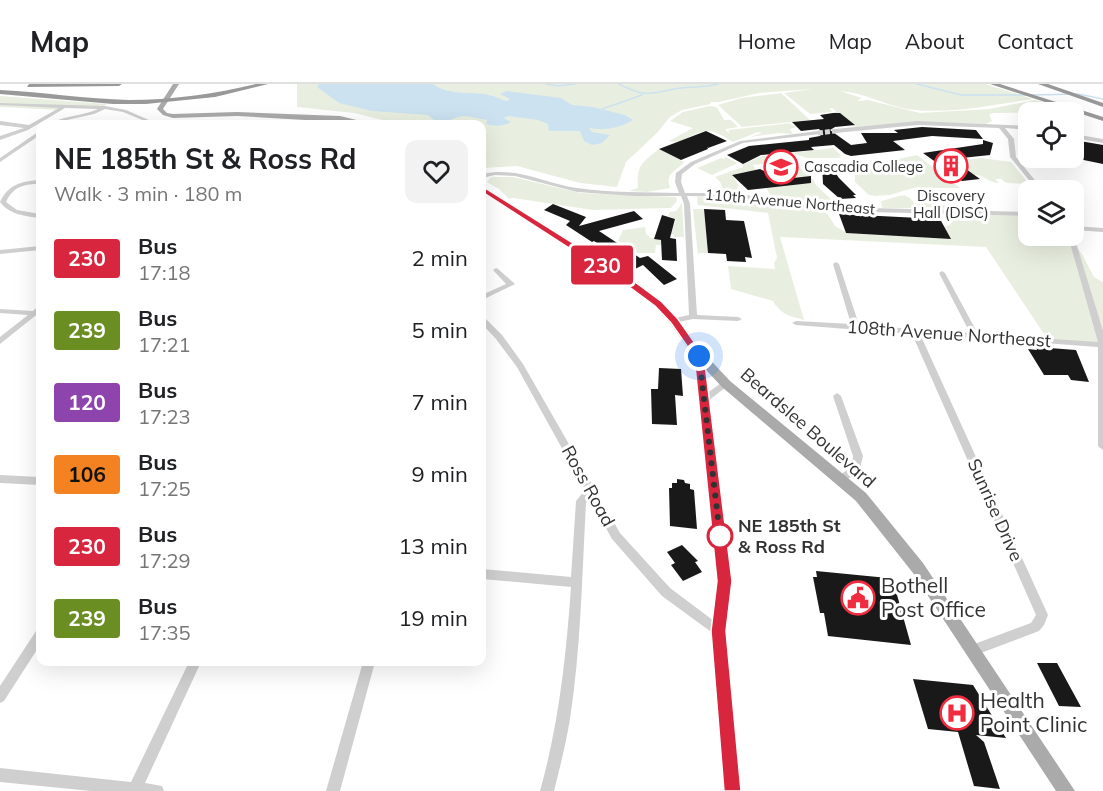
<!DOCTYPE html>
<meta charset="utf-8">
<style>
body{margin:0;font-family:Mulish,sans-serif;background:#f2f2f2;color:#202124;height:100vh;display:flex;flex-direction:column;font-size:22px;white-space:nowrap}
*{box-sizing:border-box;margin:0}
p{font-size:20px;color:#757577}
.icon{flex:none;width:33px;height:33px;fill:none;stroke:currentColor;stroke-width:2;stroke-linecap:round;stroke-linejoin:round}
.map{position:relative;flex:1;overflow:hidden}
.details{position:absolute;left:36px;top:36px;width:450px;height:546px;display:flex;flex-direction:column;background:#fff;border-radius:12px;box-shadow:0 6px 24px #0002}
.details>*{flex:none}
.badge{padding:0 12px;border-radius:4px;font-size:21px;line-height:39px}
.fabs{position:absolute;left:1018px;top:18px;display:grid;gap:12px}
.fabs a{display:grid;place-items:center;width:66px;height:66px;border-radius:12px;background:#fff;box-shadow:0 6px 24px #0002;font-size:30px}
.you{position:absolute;width:30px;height:30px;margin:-15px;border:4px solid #fff;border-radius:50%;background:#1a73e8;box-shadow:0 0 0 9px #1a73e833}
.map>.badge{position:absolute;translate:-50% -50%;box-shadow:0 0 0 3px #fff}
.round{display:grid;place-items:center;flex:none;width:63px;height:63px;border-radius:12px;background:#f2f2f2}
.overview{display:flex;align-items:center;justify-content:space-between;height:102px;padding:0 18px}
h1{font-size:28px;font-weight:700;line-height:45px}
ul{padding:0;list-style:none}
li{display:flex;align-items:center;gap:18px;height:72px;padding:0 18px}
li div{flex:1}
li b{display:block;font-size:22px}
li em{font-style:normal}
li .badge{min-width:66px;font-weight:700;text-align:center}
header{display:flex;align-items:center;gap:36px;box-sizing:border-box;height:84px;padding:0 30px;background:#fff;border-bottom:2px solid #e0e0e0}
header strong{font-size:28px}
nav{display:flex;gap:33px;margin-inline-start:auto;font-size:21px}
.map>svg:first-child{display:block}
.green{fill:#e9efe0}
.water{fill:#cce2f0}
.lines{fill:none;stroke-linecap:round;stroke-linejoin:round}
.stream{stroke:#cce2f0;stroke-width:1.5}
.building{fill:#191919}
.minor-tunnel{stroke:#d6d6d6;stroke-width:5;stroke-dasharray:5 2;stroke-linecap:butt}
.minor{fill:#cfcfcf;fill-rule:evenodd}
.major{fill:#aaa;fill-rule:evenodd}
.highway{fill:#999;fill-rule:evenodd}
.line{fill:#d7263d;stroke:#fff;stroke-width:1.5}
.walk{stroke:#323232;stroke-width:6;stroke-dasharray:0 10.8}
.stop-dot{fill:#fff;stroke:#d7263d;stroke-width:3}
.labels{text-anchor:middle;stroke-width:6;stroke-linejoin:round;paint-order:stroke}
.far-poi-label{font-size:15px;fill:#323232;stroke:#fff;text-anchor:start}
.far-street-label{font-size:15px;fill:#323232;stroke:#fff}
.street-label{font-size:18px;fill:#323232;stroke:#fff}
.stop-label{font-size:18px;font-weight:bold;fill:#323232;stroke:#fff;text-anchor:start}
.near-poi-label{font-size:21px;fill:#323232;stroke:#fff;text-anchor:start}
</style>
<header>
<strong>Map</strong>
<nav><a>Home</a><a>Map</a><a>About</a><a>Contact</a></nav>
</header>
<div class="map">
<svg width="1103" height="707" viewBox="0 0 1103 707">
<rect width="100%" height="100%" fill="#fff"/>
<path class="green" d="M297,0H985L1033,15C991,21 950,31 907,25C885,21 862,8 840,7L862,14L857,17L868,16L920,29L989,25L1035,16L1073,28L993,29L989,31L992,37L986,40L920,38L855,43L833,29L836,27L832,24L829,25L833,27L830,28L810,30L784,9L812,5L759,9L719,18H710L711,20L682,26L670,33L657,49L626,78L617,103L580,99L517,82L482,84V40H399L354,29L297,23Z
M781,9L810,36L742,43L718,21L741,14Z
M0,12L107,20L102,23L66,22L59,26L0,23Z
M709,22L717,23L724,36H731L738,43L726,45V47L730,49L728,46L792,39L790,40L797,43L790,45L793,50L779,49L750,53L762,49L758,48L733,58C724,53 718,48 708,47C695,46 683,61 669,57L693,44L670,37L683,28Z
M833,64L842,72H839L841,74H807L791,69Z
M659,65L684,78C675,89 665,88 670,104L647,108L629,107L638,104C636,81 643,78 659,65Z
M777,71L785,77L753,81L756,86L732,91L739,102L737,103L745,111L724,107L720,98L715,93L743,83L742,81L762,72Z
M917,71L960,104H913L890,111L875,112L869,111L855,98V89L843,80L880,79Z
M724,72L738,79L712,91L697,84L721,74L725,75Z
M981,74L1011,78L1029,100L1006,99L1001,95H995L999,99C989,99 983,90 974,91L958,77Z
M777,79L799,83L812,93L773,96L772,94L785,92L773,80Z
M491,93H513L580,109L676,113L677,117L671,124L593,126L513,114L509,115L499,105L487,98Z
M808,95H813L815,100L839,123L769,116L770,110L766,104L811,99Z
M923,106L964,107L969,111L964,109H937L938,112H933L940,121L947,122L949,125L922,124L920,121L921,124H882L881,117C899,114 904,105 915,120L916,118L930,117L931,116L917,111Z
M697,113C740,113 782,122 825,126L835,142L847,149L950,155L944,143L951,140L947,130L1029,132V152H1067L1082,170L1094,193L1103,198V262L1048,256L986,163L780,153L804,236C790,232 781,231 773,217L731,205L728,182L775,185L774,179L777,174L768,129L698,121Z
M682,119L684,153H673L674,151L671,150L676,135L668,132L670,128L676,127Z
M693,125H704L708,169H699L698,172Z
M645,143L646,150L651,154L661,156V161H656L655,169H637L618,157L623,146Z"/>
<path class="water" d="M319,0H433C449,12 471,7 489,11C495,12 501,16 507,17L510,15L500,10L507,7L561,14L572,21L593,23L625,31L633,36C620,44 604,47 589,44L592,48L610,51L602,59L592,61L584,57L580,47H549L548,40L538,36L508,32L504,34L511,38C503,43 495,42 486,40L487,36C480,35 471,32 463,32C448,33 445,47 428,31L372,27L339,19L317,3Z"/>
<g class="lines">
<path class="stream" d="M546,0L557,2L575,0
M619,0C648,15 650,9 680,4C693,2 705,4 718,0
M917,0L961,11H1025
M1031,11L1078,10L1103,15
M602,25L642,11"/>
</g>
<path class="building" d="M833,29H840L855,41L835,43L830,46L851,61L867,59L861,49H898L894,46L922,43L976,46L983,55L932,52L893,57L905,66L851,72L845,70L834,61L811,63L814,66L761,71L743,80L727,71L749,62L809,56V54L820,52L822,48L819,45L801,47L792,38L824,35L820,31Z
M706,47L727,57L708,64L707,63L708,65L681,76L659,65Z
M983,56L993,59L990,71L952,75L980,95L962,97L923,69L983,60Z
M1074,56L1103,61V80L1074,74Z
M822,80H829L839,94L856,111H853L856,114L840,115L823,100Z
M760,85L766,88L775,96L811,92V99L748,106L732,91Z
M553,120L586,133L579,142L634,127L643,135L599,147L640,174L648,172L677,195L664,201L643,181L635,185L594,157L592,158L566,141L570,137L544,126Z
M704,125L725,126L726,136L744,137L752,174L745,173L746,178L727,177L726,170L708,169Z
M839,130L940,135L951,155L846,149Z
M662,131L675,135L670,154L676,155L677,177L662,176L661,156L654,155Z
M1036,263L1076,266L1089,298L1071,296L1068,291H1044L1028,265L1037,266Z
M659,284L681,285L683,312L675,311L677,341L652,340L651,305H658Z
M677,395L684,396L685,399L690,400V405L694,406L697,445L670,442L669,404H672V399H677Z
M682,461L698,477L695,478L702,488L683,497L671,481L675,479L667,468Z
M816,487L888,494L889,499L894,500L911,561L828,552L824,529H820L813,493H817Z
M1037,579H1057L1081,623L1059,622Z
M913,595L973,601L1006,654L976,651L984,658L1000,705L974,702L958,648L928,645Z"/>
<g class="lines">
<path class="minor-tunnel" d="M818,49L835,47"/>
<path class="minor" d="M0,19L105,22L126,26L158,40H152L123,28L105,25L94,30L67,36L56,40H51V39C66,31 83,32 98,25L65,24L28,46L0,56V52L24,44L0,41V37L29,41L59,24L0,21Z
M344,34L348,35L341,40H336Z
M918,37L1029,42V46L1005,44L1014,55L1016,73L1043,106H1037L1010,73L1008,55L999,44L918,41L835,49L832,47L835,45Z
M818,47L820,48V50L743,59L695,80L682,90L681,98L685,109H731L831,123L1029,128V132L831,127L731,113L687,112L690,120L697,231L738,233L742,235L738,237L693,235L674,239L670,237L671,235L689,231L684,120L681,112H634L577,108L515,92L495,91L482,94V90C517,82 543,99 577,104C609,109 647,108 679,109L675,98L676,89L691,78L740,57Z
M38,48H40V51L0,78V74Z
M1074,50L1103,55V59L1074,54Z
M40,96V100C25,100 13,102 6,118L17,126L40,130V134C25,132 10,131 0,118C8,101 21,97 40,96Z
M1074,142L1103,144V148L1074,146Z
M1068,152H1074L1103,247V366L1100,364L1098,362V263L920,250L1048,531L1044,541L1039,547L973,572L969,570L967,566L969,562L1031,539L1036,531L912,250L796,241L792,239L796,237L851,240L833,180L836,178L839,180L859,241L970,249L939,189L942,187L945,189L978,250L1098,258Z
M40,162V166L0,170V166Z
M496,184L498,185L515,200L482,216V211L506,200L493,186Z
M37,223H40V228L0,260V253L28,231L0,229V225L33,227Z
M482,234H485L502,251L523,280L620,449L670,504L714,537L719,497L695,271L696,269H702L703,271L707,309L723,298L726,297L730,300L708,317L729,497L725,547L740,707H726L714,550L662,512L612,455L590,415L586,419C582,491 581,563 570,635C566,659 560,683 554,707H540C559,639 566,573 571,503L482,495V485L571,493L576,417L585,406L517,283L496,255L482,240Z
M837,309L841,312L863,372L859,388L841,399L838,398L836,395L838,392L852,383L853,372L833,312Z
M0,391L40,393V401L0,399Z
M40,545V561L4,617L0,619V602L36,547Z
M189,578H201L145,699L162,702L164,707H91L0,698V684L131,698Z
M363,578H375L340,707H326Z"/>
<path class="major" d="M173,0H179L163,25L167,29L173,30L237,28L340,32L373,40L237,32L173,34L163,31L157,25Z
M482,102L634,198L661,218L678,235L701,266L730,297L866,409L923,479L1075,707H1056L913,489L856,417L722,303L693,272L670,239L655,222L628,202L482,107Z"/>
<path class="highway" d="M29,0H122L119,2L27,3Z
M256,0H268L215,13L146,20H113L0,10V6C43,8 86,15 129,16C171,16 215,10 256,0Z
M990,0H1000L1103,33V37Z
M1038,0H1048L1103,19V23Z"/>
</g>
<path class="line" d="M482,102L635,198L662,218L678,235L704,272L732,497L726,547L741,707H724L711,547L717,497L694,272L671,239L655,222L628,202L479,106L478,104Z"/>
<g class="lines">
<path class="walk" d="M699,272L720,452"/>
</g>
<defs>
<g id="building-ring" transform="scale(1.725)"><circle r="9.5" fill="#fff" stroke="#f22c3f" stroke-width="1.5"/><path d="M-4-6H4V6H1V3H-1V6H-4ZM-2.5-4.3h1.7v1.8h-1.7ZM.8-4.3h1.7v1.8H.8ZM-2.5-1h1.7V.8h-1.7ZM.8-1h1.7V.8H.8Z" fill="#f22c3f"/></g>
<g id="university-ring" transform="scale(1.725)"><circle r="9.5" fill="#fff" stroke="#f22c3f" stroke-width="1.5"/><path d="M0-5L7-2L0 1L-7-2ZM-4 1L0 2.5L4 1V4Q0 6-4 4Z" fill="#f22c3f"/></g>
<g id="civic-ring" transform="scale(1.725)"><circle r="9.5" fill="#fff" stroke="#f22c3f" stroke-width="1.5"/><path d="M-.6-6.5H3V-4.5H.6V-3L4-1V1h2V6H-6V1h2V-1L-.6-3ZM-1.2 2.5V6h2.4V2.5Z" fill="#f22c3f"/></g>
<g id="hospital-ring" transform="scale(1.725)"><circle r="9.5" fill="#fff" stroke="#f22c3f" stroke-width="1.5"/><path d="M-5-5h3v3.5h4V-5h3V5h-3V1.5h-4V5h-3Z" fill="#f22c3f"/></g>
</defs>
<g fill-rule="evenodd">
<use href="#building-ring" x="951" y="82"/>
<use href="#university-ring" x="781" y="83"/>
<use href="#civic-ring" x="858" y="514"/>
<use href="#hospital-ring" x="957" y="629"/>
</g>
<circle class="stop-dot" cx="720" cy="452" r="12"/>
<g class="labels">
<g class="far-poi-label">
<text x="804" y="88">Cascadia College</text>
<text x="951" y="117" text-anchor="middle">Discovery<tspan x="951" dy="17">Hall (DISC)</tspan></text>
</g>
<g class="far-street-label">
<text transform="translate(790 118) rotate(5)" y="5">110th Avenue Northeast</text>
</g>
<g class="street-label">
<text transform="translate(949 250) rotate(4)" y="6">108th Avenue Northeast</text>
<text transform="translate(808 344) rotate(41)" y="6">Beardslee Boulevard</text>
<text transform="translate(588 402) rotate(61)" y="6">Ross Road</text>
<text transform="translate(995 426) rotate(66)" y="6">Sunrise Drive</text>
</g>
<g class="stop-label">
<text x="738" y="448">NE 185th St<tspan x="738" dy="21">&amp; Ross Rd</tspan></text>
</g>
<g class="near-poi-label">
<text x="881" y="509">Bothell<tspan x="881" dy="24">Post Office</tspan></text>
<text x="980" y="624">Health<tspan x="980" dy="24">Point Clinic</tspan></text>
</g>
</g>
</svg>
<div class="fabs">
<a><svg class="icon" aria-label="locate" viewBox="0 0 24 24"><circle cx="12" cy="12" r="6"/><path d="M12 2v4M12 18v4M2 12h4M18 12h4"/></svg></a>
<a><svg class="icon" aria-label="layers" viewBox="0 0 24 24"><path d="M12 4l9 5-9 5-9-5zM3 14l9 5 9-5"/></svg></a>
</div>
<div class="you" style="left:699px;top:272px"></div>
<b class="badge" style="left:602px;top:181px;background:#d7263d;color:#fff">230</b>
<section class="details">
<div class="overview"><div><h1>NE 185th St &amp; Ross Rd</h1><p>Walk · 3 min · 180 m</p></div><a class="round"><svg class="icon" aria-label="heart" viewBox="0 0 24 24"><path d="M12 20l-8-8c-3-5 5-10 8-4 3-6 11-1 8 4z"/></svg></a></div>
<ul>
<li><span class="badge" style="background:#d7263d;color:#fff">230</span><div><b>Bus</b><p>17:18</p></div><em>2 min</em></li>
<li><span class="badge" style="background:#6b8e23;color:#fff">239</span><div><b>Bus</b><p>17:21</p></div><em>5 min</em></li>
<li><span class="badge" style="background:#8e44ad;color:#fff">120</span><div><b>Bus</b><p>17:23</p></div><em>7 min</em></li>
<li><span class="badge" style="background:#f58220;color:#111">106</span><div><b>Bus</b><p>17:25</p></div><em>9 min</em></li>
<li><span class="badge" style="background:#d7263d;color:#fff">230</span><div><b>Bus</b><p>17:29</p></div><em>13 min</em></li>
<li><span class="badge" style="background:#6b8e23;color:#fff">239</span><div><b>Bus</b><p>17:35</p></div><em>19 min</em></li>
</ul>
</section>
</div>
